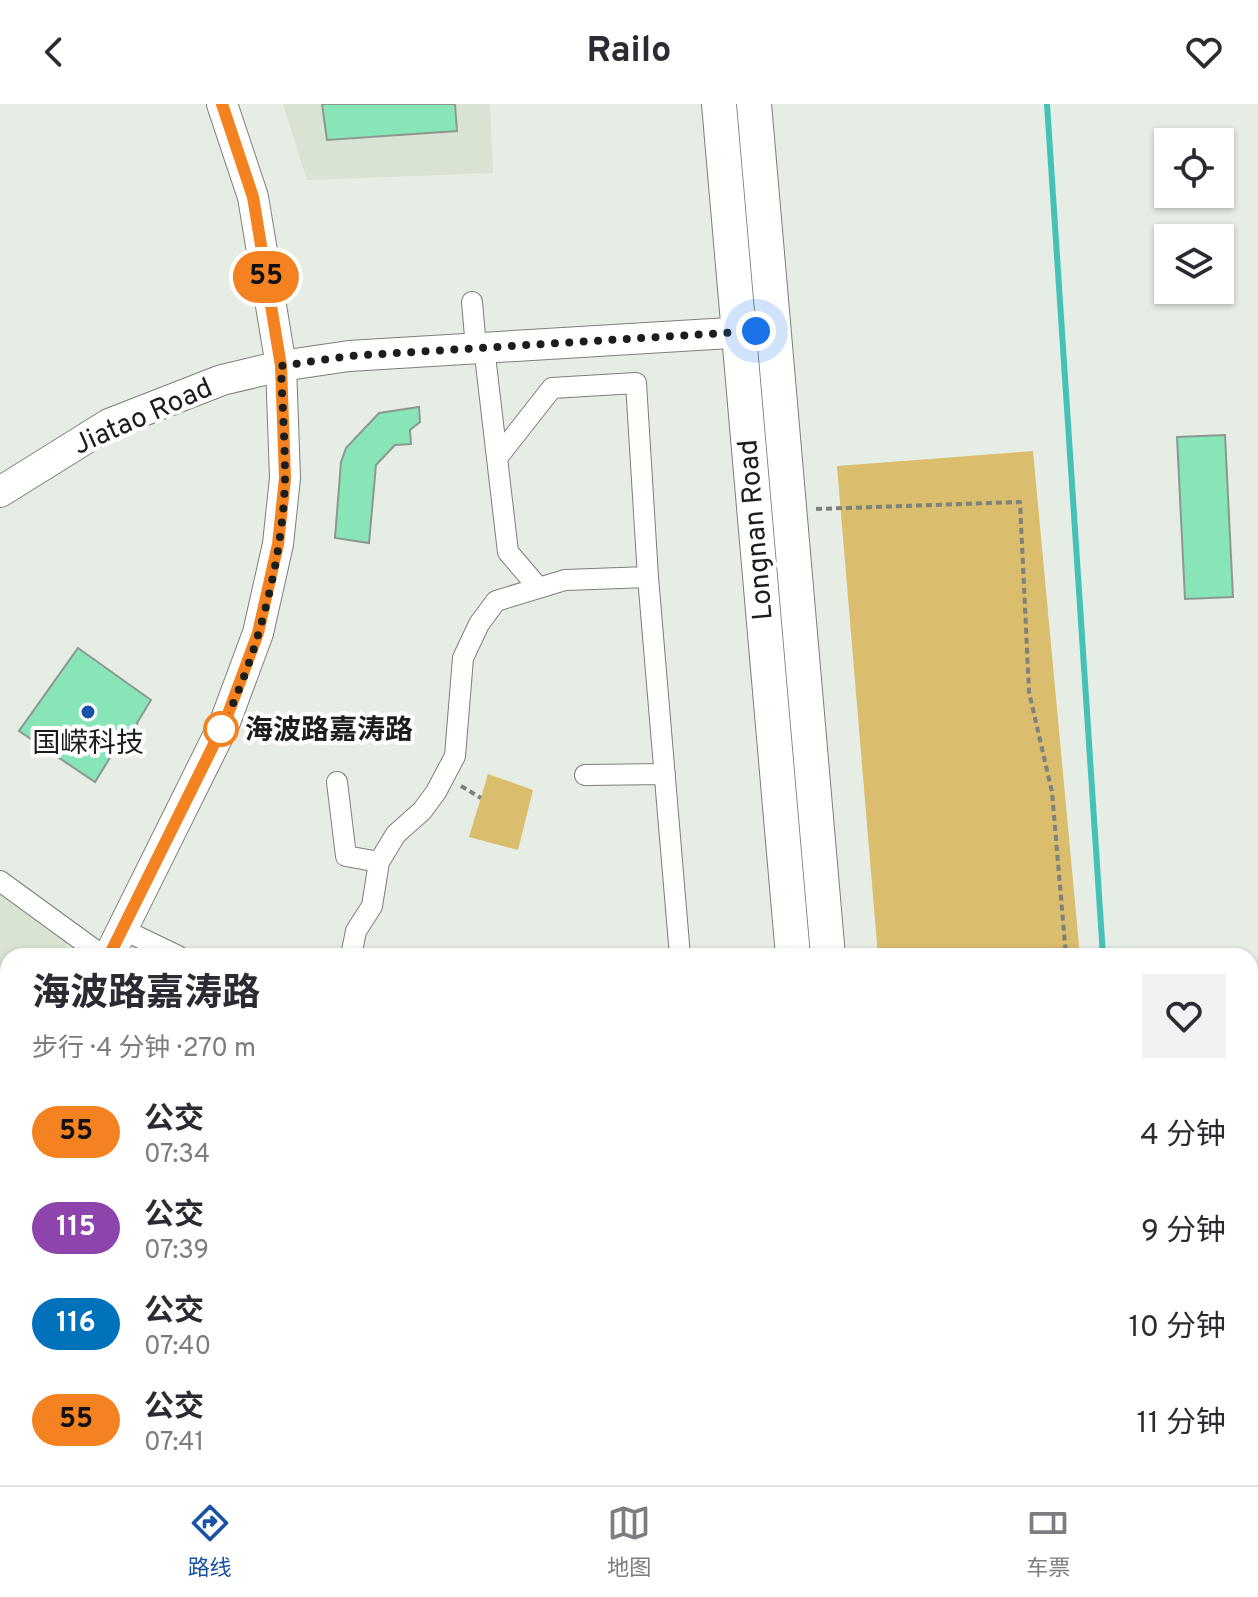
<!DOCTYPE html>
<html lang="zh">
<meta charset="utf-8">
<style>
body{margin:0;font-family:Overpass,"Noto Sans SC",sans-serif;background:#f2f2f3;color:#2b2b33;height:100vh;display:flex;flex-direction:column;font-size:30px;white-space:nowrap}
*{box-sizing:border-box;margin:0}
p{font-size:26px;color:#7c7c81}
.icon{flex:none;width:44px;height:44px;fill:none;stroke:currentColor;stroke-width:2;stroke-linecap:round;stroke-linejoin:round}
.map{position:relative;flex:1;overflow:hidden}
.panel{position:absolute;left:0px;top:844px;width:1258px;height:538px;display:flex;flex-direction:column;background:#fff;border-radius:24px 24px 0 0;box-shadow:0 2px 6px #0004}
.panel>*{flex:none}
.badge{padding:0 16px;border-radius:26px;font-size:28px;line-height:52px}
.tools{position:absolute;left:1154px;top:24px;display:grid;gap:16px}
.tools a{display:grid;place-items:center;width:80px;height:80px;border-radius:0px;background:#fff;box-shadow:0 2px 6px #0004;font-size:40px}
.you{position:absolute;width:40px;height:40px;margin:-20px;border:6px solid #fff;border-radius:50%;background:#1a73e8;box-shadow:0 0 0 12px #1a73e833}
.map>.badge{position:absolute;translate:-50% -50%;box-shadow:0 0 0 4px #fff}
.round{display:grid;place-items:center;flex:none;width:84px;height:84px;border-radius:0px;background:#f2f2f3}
.headline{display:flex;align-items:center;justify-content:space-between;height:136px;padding:0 32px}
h1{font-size:38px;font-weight:700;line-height:60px}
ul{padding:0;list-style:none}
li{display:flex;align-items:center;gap:24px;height:96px;padding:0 32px}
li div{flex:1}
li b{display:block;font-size:30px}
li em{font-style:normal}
li .badge{min-width:88px;font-weight:700;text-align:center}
header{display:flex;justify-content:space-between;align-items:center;height:104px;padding:0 32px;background:#fff;font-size:36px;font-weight:700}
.tab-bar{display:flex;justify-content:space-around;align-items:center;height:112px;border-top:2px solid #e1e1e2;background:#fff;font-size:22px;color:#7c7c81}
.tab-bar a{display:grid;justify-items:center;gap:4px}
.tab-bar .active{color:#1a53a5}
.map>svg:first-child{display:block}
.built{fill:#d8e3d4}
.green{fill:#dabd6d}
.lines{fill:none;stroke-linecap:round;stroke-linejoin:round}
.stream{stroke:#45c2b7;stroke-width:6}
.building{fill:#87e5b8;stroke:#8e9893;stroke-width:2}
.street-casing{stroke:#7a8078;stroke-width:22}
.secondary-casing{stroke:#7a8078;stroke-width:32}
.primary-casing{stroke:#7a8078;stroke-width:36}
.path{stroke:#7d827c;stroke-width:4;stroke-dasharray:6 4;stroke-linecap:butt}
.street{stroke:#fff;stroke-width:20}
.secondary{stroke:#fff;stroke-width:30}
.primary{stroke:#fff;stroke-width:34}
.line-casing{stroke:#fff;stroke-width:18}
.line{stroke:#f58220;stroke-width:12}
.walk{stroke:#1c1e1b;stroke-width:8;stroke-dasharray:0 14.4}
.poi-dot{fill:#1a53a5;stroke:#fff;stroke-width:3}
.stop-dot{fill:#fff;stroke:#f58220;stroke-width:4}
.labels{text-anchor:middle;stroke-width:8;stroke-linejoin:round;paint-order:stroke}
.street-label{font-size:28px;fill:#1c1e1b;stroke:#fff}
.stop-label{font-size:28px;font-weight:bold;fill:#1c1e1b;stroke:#fff;text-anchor:start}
.poi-label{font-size:28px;fill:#1c1e1b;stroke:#fff}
</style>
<header><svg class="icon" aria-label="back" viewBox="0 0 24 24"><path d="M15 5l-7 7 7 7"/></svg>Railo<svg class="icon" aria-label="heart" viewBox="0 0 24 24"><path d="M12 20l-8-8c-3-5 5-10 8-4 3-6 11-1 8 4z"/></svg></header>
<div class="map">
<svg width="1258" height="1381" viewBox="0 0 1258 1381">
<rect width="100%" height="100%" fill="#e6ede4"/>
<path class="built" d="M283,0H490L493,69L307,76Z
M0,790L67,839L61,852H8V953L0,968Z
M1258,949V1381H1105L1107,1374H1250V971Z"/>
<path class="green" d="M1033,347L1080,852H878L837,362Z
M488,670L533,686L518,746L469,733Z"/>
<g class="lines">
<path class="stream" d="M1047,0L1103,852
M0,1328L8,1323
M441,1374L447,1381
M1026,1381V1374"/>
</g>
<path class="building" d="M322,0H455L457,27L327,36Z
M419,303L420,318L410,326L411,340L395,341L376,361L369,439L335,434L341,358L346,344L379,309Z
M1225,331L1233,493L1185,495L1177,333Z
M78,544L151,596L137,619L139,634L126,650L111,652L95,678L19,627Z"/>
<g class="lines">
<g class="street-casing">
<path id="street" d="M472,198L476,244
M484,243L508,448L537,482
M497,354L552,284L636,279L648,473
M585,671L665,670
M337,678L346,752L379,758
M0,777L103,852
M124,826L178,852
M351,852L356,827L372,802L379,758L396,730L422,707L436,688L455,652L463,554L479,520L496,497L565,476L648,473L680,852
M537,1374V1381
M729,1374V1381"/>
</g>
<g class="secondary-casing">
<path id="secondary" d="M0,388L109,320L222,276L281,262L349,252L763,227
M109,852L225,618L258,529L278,440L285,374L281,262L253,93L222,0
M0,1057L8,1042"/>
</g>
<g class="primary-casing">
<path id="primary" d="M719,0L793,852
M754,0L828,852
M841,1374L842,1381
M876,1374L877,1381"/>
</g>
<path class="path" d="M816,405L1020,398L1029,588L1052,688L1066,852
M461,682L481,694
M955,1381L980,1377L981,1374"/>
<use href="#street" class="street"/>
<use href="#secondary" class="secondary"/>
<use href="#primary" class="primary"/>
</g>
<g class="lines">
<g class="line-casing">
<path id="line" d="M109,852L225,618L258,529L278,440L285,374L281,262L253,93L222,0"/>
</g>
<use href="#line" class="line"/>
<path class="walk" d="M221,625C257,555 284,451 285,372C285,335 282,298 281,262L349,252L756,227"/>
</g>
<circle class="poi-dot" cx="88" cy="608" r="8"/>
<circle class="stop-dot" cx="221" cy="625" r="16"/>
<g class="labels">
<g class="street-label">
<text transform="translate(142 311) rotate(-24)" y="10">Jiatao Road</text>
<text transform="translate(754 426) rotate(-95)" y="10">Longnan Road</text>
</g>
<g class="stop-label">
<text x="245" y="635">海波路嘉涛路</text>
</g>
<g class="poi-label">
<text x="88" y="648">国嵘科技</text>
</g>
</g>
</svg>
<div class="tools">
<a><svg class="icon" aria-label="locate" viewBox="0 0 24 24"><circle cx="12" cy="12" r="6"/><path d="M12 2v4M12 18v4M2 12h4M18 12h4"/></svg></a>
<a><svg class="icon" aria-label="layers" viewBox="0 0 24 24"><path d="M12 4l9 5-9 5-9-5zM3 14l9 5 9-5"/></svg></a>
</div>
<div class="you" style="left:756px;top:227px"></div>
<b class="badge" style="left:266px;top:173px;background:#f58220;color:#111">55</b>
<section class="panel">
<div class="headline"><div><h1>海波路嘉涛路</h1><p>步行 · 4 分钟 · 270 m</p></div><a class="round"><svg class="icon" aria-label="heart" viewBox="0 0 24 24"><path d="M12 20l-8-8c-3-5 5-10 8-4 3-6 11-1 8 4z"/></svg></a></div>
<ul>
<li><span class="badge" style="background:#f58220;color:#111">55</span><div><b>公交</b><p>07:34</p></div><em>4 分钟</em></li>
<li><span class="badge" style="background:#8e44ad;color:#fff">115</span><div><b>公交</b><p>07:39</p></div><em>9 分钟</em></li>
<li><span class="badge" style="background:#0072bc;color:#fff">116</span><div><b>公交</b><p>07:40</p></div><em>10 分钟</em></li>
<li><span class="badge" style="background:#f58220;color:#111">55</span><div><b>公交</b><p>07:41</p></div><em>11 分钟</em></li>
</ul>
</section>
</div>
<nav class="tab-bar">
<a class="active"><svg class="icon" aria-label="directions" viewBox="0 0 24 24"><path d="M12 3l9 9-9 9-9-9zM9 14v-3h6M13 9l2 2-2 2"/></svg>路线</a>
<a><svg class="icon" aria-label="map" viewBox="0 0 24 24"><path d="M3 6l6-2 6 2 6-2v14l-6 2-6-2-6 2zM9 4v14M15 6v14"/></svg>地图</a>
<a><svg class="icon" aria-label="tickets" viewBox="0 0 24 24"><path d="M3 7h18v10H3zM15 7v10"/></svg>车票</a>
</nav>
